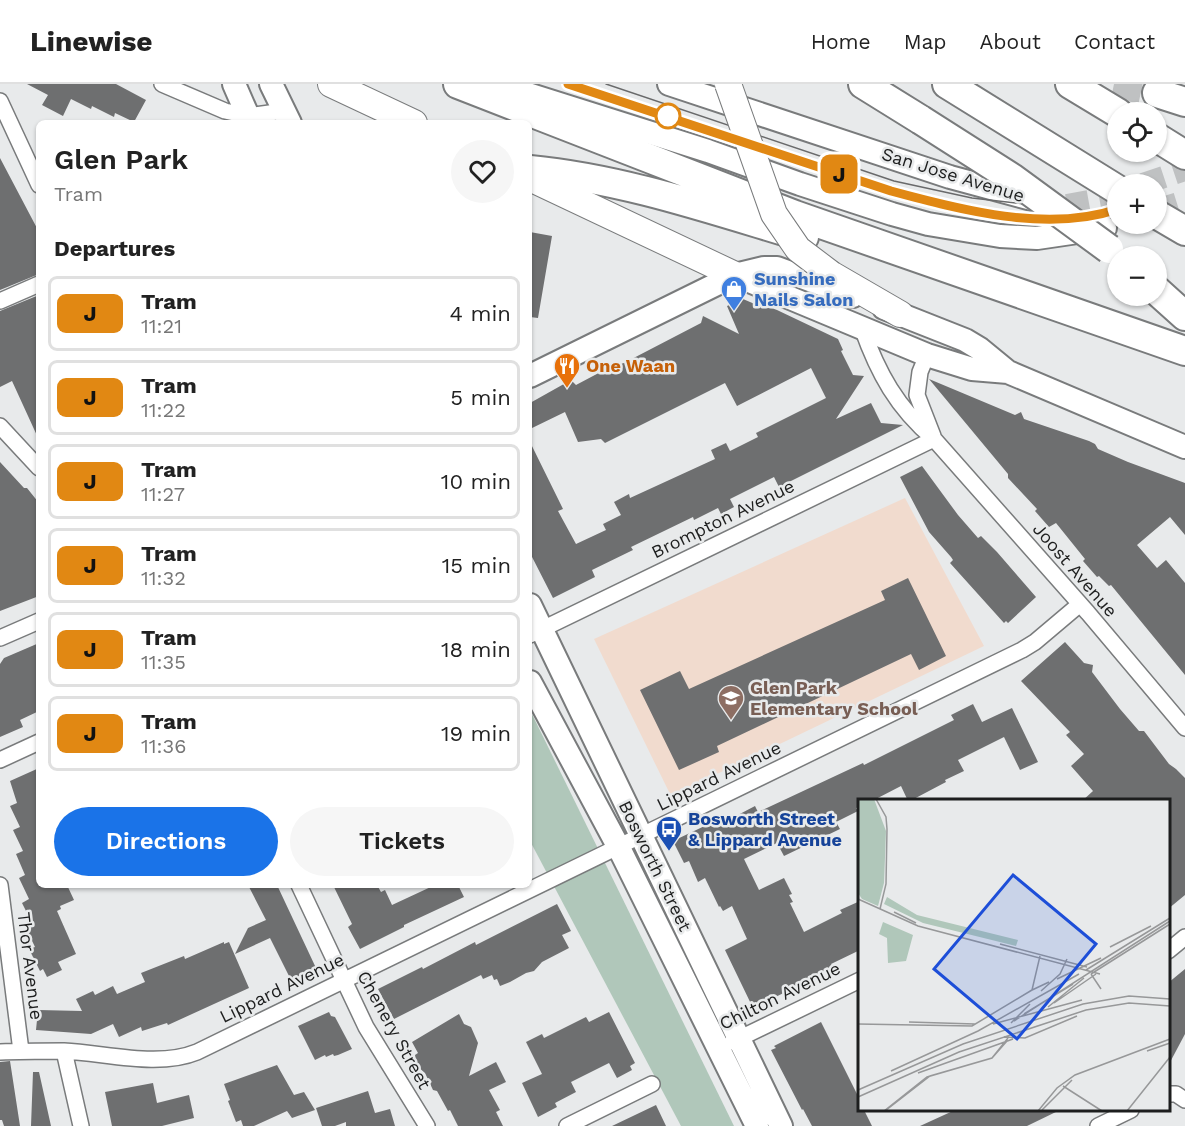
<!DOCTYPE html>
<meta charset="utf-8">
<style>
body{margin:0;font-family:"Work Sans",sans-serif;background:#f6f6f6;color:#222;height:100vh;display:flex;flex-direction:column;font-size:22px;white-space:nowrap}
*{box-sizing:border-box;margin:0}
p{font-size:20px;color:#767676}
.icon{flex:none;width:33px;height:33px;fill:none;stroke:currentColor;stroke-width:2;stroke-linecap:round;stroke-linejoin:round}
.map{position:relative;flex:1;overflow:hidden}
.sheet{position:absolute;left:36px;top:36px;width:496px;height:768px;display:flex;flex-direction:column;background:#fff;border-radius:9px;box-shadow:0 2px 4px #0004}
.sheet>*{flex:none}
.badge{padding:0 12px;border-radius:9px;font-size:21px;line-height:39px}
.buttons{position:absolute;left:1107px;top:18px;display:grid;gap:12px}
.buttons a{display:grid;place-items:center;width:60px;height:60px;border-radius:50%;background:#fff;box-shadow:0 2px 4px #0004;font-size:30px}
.map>.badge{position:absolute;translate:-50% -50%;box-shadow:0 0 0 3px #fff}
h2{padding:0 18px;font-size:22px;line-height:54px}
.round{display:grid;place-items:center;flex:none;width:63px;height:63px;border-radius:32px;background:#f6f6f6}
.head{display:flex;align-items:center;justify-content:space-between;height:102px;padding:0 18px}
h1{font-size:28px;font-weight:600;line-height:45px}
.button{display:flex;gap:12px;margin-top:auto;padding:12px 18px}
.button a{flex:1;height:69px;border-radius:36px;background:#1a73e8;color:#fff;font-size:24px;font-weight:600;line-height:69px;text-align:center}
.button a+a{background:#f6f6f6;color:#222}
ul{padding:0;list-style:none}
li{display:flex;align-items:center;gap:18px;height:75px;margin:0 12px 9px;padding:0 6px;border:3px solid #e0e0e0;border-radius:9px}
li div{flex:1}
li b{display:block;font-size:22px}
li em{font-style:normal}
li .badge{min-width:66px;font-weight:700;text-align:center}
header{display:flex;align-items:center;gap:36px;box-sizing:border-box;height:84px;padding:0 30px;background:#fff;border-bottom:2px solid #e0e0e0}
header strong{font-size:28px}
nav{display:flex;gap:33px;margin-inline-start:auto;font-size:21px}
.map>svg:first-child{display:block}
.education{fill:#f1dbce}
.green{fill:#b0c7ba}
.building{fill:#6e6f70}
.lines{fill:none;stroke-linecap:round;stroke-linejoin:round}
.secondary-tunnel{stroke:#bfc1c2;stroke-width:22;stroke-dasharray:22 11;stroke-linecap:butt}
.highway-tunnel{stroke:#bfc1c2;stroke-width:28;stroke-dasharray:28 14;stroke-linecap:butt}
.street-casing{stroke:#797b7c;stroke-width:18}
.secondary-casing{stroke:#797b7c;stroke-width:26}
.primary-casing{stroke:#797b7c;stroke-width:28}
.highway-casing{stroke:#797b7c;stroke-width:32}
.street{stroke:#fff;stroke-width:15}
.secondary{stroke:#fff;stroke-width:22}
.primary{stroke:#fff;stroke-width:26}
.highway{stroke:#fff;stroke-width:28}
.tram{stroke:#696a6b;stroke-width:1.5}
.primary-bridge-casing{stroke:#797b7c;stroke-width:28;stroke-linecap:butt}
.highway-bridge-casing{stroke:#797b7c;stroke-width:32;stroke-linecap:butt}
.primary-bridge{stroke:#fff;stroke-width:26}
.highway-bridge{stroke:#fff;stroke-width:28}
.line-casing{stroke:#fff;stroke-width:14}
.line{stroke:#e18813;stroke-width:9}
.stop-dot{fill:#fff;stroke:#e18813;stroke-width:3}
.labels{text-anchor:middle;stroke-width:5;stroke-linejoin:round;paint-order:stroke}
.street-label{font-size:18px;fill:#1d1e1e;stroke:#e8eaeb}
.shop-label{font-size:18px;font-weight:bold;fill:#366cbe;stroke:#e8eaeb;text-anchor:start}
.food-label{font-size:18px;font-weight:bold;fill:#c56008;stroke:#e8eaeb;text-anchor:start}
.education-label{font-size:18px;font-weight:bold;fill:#785e54;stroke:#e8eaeb;text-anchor:start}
.transit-label{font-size:18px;font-weight:bold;fill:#164399;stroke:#e8eaeb;text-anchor:start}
.inset-road{fill:none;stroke:#979899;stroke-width:1.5}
.view{fill:#1d4ed8;fill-opacity:0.15;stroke:#1d4ed8;stroke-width:3}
.inset-edge{fill:none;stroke:#1d1e1e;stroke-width:3}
</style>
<header>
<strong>Linewise</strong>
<nav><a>Home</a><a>Map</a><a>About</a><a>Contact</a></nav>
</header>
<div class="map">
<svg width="1185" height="1042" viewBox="0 0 1185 1042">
<rect width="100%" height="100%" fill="#e8eaeb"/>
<path class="education" d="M905,414L984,562L671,712L594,555Z"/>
<path class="green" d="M530,626L734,1042H681L530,757Z"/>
<path class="building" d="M27,0H116L146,16L134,38L115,29L114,33L92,22L91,25L71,15L63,32L42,21L48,11Z
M0,74L39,148V190L0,206Z
M530,148L552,152L538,234L530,233Z
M39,211V356L12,297L0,303V227Z
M743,215L757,221L761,220L777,226L838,255L843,266L841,267L853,291L864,292L836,335L871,319L881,339L903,341L779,403L774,393L730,415L734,423L721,430L718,424L694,436L693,433L631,463L633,466L592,486L595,493L553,514L530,469V358L563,425L558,427L576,460L606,446L603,440L621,431L614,418L629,410L630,414L715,375L711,366L726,359L730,367L758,353L756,349L826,314L811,284L737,322L725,299L605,359L601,355L578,358L565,328L530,345V319L571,296L576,301L610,283L624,279L701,239L703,232L739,250L727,222Z
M929,295L1015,331L1021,328L1024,335L1089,357L1095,360L1098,365L1128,378L1185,399V451L1170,433L1137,461L1157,484L1166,476L1185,499V591L1111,501L1109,502L1099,492L1097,493L1083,477L1085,475L1056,439L1049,443L1035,427L1037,425L1008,394V390Z
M0,378L24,404H27L39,419V512L0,527Z
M922,382L958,431L978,454L981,452L997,468L1036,513L1008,539L1006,537L1004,539L950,479L953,476L951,473L929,448L900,393Z
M908,494L946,572L919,586L911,570L717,662L719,668L679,686L640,606L680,587L689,605L885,516L881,507Z
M1065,558L1084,579L1093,581L1092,588L1120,625L1139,647H1144L1169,680L1176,685L1185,694V811L1168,825V717H1082L1093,707L1071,682L1084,670L1066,651L1070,648L1021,597Z
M39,559V627L20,636L23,643L0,653V580L4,574Z
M973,620L982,638L1012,624L1038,678L1020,686L1004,653L958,676L964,687L945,696L946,698L910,717H908L901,702L872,717H860V723L856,724L858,727L836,738L840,745L784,772L777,759L744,775L759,806L784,794L792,810L789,811L793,818L790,819L804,848L842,829L840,826L860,817V866L831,880L833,883L829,887L753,924L725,866L747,855L732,822L723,827L720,822L719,823L705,794L698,798L689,777L684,779L673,757L713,738L715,743L755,722L758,728L863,679L864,681L954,636L951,631Z
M39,684V801H67L74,816L60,822L61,825L57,827L76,870L58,878L62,886L47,893L43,885L40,887L29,865L35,863L25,842L32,839L22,819L29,815L19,794L25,791L16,770L23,767L13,746L20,743L10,722L17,719L10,697Z
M248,801H277L316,884L291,896L270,854L235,870L248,844L266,836Z
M333,801H377L381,808L385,806L392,821L435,801H458L464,813L404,841V843L360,865L348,843L352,840Z
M557,820L571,847L562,851L569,864L542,878L534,887L526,889L510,898L500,902L497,895L494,896L492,891L483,895L481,891L394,935L378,905L422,883L423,885L475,858L476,861Z
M224,858V860L229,858L249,904L168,941L167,939L142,947L141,943L119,953L113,940L91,950L36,946L38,926L82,927L76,915L93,907L95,911L113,902L117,910L145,898L141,889L184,872L185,875Z
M1185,885V950L1168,982V899Z
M329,928L331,932L335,933L352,965L338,971L334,972L333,970L326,973L325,971L315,976L298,942Z
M609,928L635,979L630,982L632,986L617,994L609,979L571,998L576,1008L555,1019L557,1023L538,1033L522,999L542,990L526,958L542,950L544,954L586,933L589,938Z
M459,930L464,940L471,943L478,959L469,992L496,978L506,998L489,1006L500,1026L496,1028L503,1042H458L450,1026L448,1027L437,1007L433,1006L425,989L417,982L415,971L418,969L412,958Z
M821,938L860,1016V1026H864L872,1042H812L803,1025L802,1026L771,966L776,964L774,962Z
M10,977L20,1042H4L2,1036H0V978Z
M277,981L294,1011L304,1008L315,1026L292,1034L287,1027L254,1042H243L241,1036L236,1038L228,1017L230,1016L224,1000Z
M33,988H39L51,1042H31Z
M153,999L157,1019L189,1011L194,1034L162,1042H112L105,1008Z
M368,1007L375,1029L390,1025L395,1042H346V1038L335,1042H322L316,1024Z
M656,1021L666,1042H612Z
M955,1026H1060L1027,1042H920Z"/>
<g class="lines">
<path class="secondary-tunnel" d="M1143,100L1185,86
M1067,121L1100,115L1118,109
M1156,126L1185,117"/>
<path class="highway-tunnel" d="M1114,0L1157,9"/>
<g class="street-casing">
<path id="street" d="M162,0L225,27L248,32L284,27
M0,17L39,101
M0,217L39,200
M862,244C878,289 897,324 934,355L1088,529L1185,644
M927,271L920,288L917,311L933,352
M0,342L39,384
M530,551L934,355
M0,554L39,537
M0,676L39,658
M0,801L21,967
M299,801L366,943L427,1042
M1168,867L1185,853
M732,958L860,896
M64,967L81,1042
M0,968C21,967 43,967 64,967C106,969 158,984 197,968L1022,566L1035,558L1080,520
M1168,1010H1176L1185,1016
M567,1042L652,1000
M1098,1042L1131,1026"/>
</g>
<g class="secondary-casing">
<path id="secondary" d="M234,0L251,39
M271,0L290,39
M496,0L708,67L800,100L892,130L928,140L1000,152L1037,154L1105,144
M669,0L950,93L1039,117
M735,191L927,271L972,285L1008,288
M884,224L965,256L980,265L1008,288L1185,363
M530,292L735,191L764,184H777L853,212
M530,521L781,1042
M530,598L618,762L757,1042"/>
</g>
<g class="primary-casing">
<path id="primary" d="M331,0L414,39
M530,94L735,191
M831,190L900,230"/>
</g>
<g class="highway-casing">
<path id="highway" d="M458,0L795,131L1185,267
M863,0L921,36
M947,0L1118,106
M1070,0L1118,29
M1157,9L1185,18
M1156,53L1185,71
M530,86C624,95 713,126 804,153
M1156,130L1185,147
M1156,206L1185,232"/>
</g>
<use href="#street" class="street"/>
<use href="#secondary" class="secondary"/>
<use href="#primary" class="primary"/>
<use href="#highway" class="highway"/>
<path class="tram" d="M568,0L891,107C950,123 1010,136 1070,135
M606,0L894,97L972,114L1034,121L1068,122"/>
<g class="primary-bridge-casing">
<path id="primary-bridge" d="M728,0L774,130L798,165L831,190"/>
</g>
<g class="highway-bridge-casing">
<path id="highway-bridge" d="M921,36L1012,94L1109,165"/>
</g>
<use href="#primary-bridge" class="primary-bridge"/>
<use href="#highway-bridge" class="highway-bridge"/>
</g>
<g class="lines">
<g class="line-casing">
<path id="line" d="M568,0L891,107C961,126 1048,149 1118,125"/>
</g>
<use href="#line" class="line"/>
</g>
<defs>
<g id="shop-pin" transform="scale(1.35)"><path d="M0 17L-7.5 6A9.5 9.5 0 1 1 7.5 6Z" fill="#3f7fe0" stroke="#e8eaeb"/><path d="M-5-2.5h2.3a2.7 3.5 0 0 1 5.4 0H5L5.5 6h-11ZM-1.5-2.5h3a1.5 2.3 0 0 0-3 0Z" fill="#fff"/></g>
<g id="restaurant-pin" transform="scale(1.35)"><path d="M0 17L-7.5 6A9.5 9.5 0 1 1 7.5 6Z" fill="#e8710a" stroke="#e8eaeb"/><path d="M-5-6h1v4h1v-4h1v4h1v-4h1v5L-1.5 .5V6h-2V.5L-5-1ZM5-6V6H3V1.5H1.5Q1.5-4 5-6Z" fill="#fff"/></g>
<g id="school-pin" transform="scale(1.35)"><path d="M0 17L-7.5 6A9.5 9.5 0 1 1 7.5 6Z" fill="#8d6e63" stroke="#e8eaeb"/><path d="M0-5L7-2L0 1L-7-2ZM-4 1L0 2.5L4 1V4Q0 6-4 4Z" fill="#fff"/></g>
<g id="bus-pin" transform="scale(1.35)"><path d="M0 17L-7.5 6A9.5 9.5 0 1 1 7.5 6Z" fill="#1a4fb4" stroke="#e8eaeb"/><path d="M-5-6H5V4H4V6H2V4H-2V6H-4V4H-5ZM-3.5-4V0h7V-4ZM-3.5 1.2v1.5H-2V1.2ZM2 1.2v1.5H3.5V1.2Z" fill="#fff"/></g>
</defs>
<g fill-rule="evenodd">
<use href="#shop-pin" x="734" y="205"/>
<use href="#restaurant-pin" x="567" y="282"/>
<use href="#school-pin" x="731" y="614"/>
<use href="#bus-pin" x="669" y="745"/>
</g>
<circle class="stop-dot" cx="668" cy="32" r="12"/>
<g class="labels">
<g class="street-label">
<text transform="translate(953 91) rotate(17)" y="6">San Jose Avenue</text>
<text transform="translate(723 435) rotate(-26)" y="6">Brompton Avenue</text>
<text transform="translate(1075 486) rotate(49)" y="6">Joost Avenue</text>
<text transform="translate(719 692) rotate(-26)" y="6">Lippard Avenue</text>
<text transform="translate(655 782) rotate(64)" y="6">Bosworth Street</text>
<text transform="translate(30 882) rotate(83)" y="6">Thor Avenue</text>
<text transform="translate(282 904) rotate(-26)" y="6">Lippard Avenue</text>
<text transform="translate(780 912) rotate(-26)" y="6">Chilton Avenue</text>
<text transform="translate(394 946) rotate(61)" y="6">Chenery Street</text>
</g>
<g class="shop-label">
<text x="754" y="201">Sunshine<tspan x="754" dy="21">Nails Salon</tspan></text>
</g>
<g class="food-label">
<text x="586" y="288">One Waan</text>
</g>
<g class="education-label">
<text x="750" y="610">Glen Park<tspan x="750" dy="21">Elementary School</tspan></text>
</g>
<g class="transit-label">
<text x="688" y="741">Bosworth Street<tspan x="688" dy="21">&amp; Lippard Avenue</tspan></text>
</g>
</g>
<g transform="translate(858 715)">
<rect width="312" height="312" fill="#e8eaeb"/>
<path d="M0,0H16L28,32L26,84L20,107L4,100L0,94ZM29,98L59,116L160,141L158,147L65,124L26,105ZM25,123L55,136L48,162L30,164L29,139L21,135Z" fill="#b0c7ba"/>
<path class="inset-road" d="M18,0L28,18L29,30L28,85L22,110M0,100L60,127L242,175M36,113L58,124M142,145L229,168M252,148L293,127M228,171L312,119M233,175L312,125M233,175L243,190M199,180L243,159M174,191L182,157M172,192L191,183M183,192L202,175L209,160M196,204L238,175M190,208L226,179M166,215L215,185M156,222L312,122M51,223L117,225M153,224L172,205M0,225L114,227L174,191M135,225L224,201M146,238L167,239L219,217M289,252L312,244M33,272L120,232L221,175M60,274L155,240M205,287L244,312M0,291L105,245L225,205L271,197L312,200M0,298L101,253L228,211L271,204L312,207M184,311L214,281M26,312L69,278L134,259L149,242M27,312L72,277L134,259L150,239M180,312L199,289L217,276L312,240M269,312L312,258"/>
<path class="view" d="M155,76L238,145L159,240L76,170Z"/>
<rect width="312" height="312" class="inset-edge"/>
</g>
</svg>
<div class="buttons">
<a><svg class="icon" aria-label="locate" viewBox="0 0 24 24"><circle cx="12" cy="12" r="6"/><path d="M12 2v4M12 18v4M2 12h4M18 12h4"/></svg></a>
<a>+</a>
<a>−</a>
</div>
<b class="badge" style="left:839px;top:90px;background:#e18813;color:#111">J</b>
<section class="sheet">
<div class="head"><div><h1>Glen Park</h1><p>Tram</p></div><a class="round"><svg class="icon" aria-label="heart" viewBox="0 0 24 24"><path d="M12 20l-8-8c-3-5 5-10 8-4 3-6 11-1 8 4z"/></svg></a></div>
<h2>Departures</h2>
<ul>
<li><span class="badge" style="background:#e18813;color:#111">J</span><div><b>Tram</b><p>11:21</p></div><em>4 min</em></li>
<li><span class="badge" style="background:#e18813;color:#111">J</span><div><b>Tram</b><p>11:22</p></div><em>5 min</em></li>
<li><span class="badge" style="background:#e18813;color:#111">J</span><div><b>Tram</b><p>11:27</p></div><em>10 min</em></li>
<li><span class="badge" style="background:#e18813;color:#111">J</span><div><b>Tram</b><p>11:32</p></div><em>15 min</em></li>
<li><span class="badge" style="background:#e18813;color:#111">J</span><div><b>Tram</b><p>11:35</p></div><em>18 min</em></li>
<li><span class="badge" style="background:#e18813;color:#111">J</span><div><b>Tram</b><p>11:36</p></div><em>19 min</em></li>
</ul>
<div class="button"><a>Directions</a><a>Tickets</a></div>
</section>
</div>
